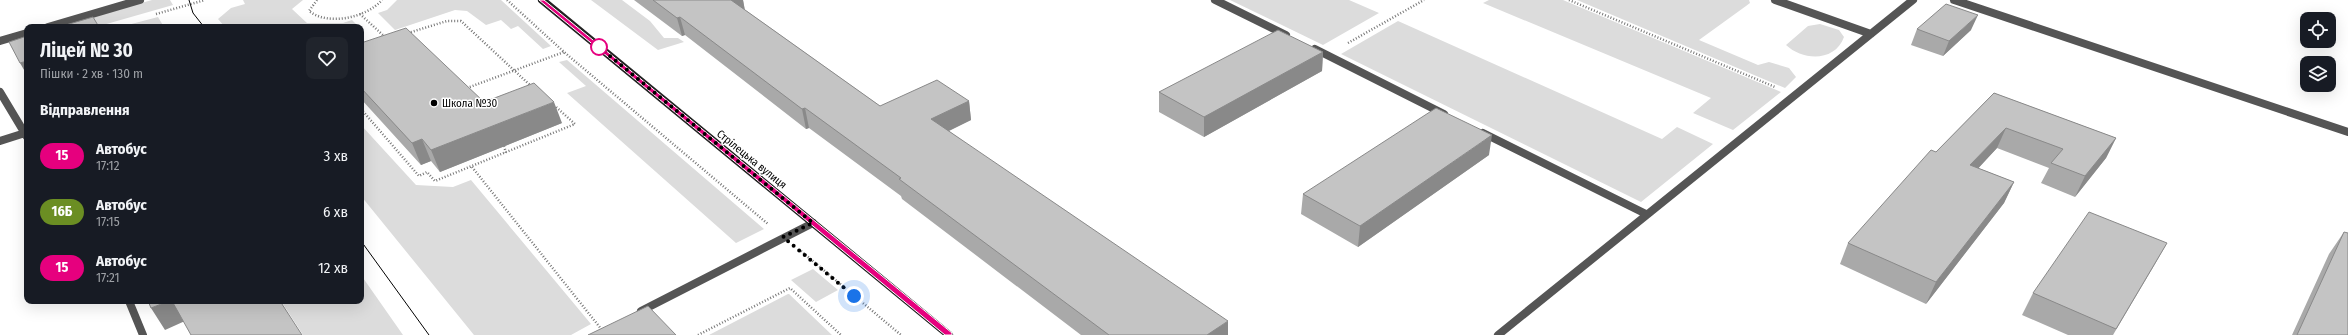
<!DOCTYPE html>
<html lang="uk">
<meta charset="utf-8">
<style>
body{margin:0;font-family:"Fira Sans Condensed",sans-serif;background:#20242c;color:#f1f3f6;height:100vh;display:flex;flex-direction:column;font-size:15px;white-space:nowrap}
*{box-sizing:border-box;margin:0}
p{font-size:13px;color:#9ea1a6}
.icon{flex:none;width:22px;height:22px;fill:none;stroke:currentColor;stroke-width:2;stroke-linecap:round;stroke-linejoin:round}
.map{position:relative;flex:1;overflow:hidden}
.drawer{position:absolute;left:24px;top:24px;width:340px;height:280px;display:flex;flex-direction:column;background:#171b24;border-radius:8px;box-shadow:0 4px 16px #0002}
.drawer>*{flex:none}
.badge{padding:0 8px;border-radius:13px;font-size:14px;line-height:26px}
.buttons{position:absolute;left:2300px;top:12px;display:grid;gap:8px}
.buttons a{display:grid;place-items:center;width:36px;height:36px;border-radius:8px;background:#171b24;box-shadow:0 4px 16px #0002;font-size:20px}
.you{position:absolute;width:20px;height:20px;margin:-10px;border:3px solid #fff;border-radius:50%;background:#1a73e8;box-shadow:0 0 0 6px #1a73e833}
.map>.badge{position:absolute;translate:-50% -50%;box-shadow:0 0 0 2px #fff}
h2{padding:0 16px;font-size:15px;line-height:36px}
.round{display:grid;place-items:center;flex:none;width:42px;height:42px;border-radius:8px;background:#20242c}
.overview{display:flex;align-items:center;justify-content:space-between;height:68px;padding:0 16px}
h1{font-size:19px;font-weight:700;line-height:30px}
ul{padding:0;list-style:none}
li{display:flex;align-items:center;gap:12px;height:56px;padding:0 16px}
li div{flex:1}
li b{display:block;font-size:15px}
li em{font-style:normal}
li .badge{min-width:44px;font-weight:700;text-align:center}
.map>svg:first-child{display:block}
.green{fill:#dcdcdc}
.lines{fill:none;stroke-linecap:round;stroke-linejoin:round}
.path{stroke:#777;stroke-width:2.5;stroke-dasharray:1 2;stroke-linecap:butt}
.service{stroke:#555;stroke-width:8}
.tertiary{stroke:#555;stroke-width:8}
.secondary{stroke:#222;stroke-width:8}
.tram{stroke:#000;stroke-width:1}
.wall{fill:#a9a9a9}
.shaded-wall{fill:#898989}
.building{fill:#c4c4c4;stroke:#898989}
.line{fill:#e6007e;stroke:#fff}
.walk{stroke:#000;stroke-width:4;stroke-dasharray:0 7.2}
.stop-dot{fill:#fff;stroke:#e6007e;stroke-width:2}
.poi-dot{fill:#000;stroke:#fff;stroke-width:1.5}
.labels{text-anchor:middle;stroke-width:3;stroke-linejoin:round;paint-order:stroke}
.poi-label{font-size:11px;fill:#000;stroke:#fff;text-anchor:start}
.street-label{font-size:11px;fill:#000;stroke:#fff}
</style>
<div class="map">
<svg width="2348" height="335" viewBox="0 0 2348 335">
<rect width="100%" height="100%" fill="#fff"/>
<path class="green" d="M152,0H170L173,5L96,27H78L92,17Z
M243,0H303L292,9L307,23H343L352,20L359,27H225L218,19L231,8L245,4Z
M397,0H501L551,46L543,49L518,26L511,29L501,20L486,25L467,11L455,10L395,30L378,13L387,10Z
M591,0H622L650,21L664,38H678L684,42L658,50Z
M1230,0H1349L1379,13L1323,45Z
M1489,0H1563L1781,92L1733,130L1693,113L1711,98L1483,3Z
M1577,0H1749L1750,3L1746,6L1699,40L1758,65L1769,62L1789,68L1796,77L1785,88Z
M158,17L164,27H120Z
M1398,21L1662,139L1677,127L1713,144L1641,202L1341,54Z
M1820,24L1839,30L1844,37C1835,62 1803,61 1786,45L1808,26Z
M567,60L764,229L736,243L567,93L586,86L559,62Z
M361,125L416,185L453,187L471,180L591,324L571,335H474L361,196Z
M813,269L838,290L816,302L791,280Z
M361,275L403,335H303L281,301H361Z
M789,294L832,335H709L788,294Z"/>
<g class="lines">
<path class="path" d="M317,0L309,11C328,26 366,18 382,0
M507,0L564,52L768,224
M1569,0L1775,87
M156,14L205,0
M360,14L385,37
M408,33L447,21H461L531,86
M1348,43L1424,0
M467,88L564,52
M361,109L419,176L427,172L435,181L575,124L555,106
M504,146L506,153
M472,167L602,330
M801,251L901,335
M698,335L790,288L841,335"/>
<path class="service" d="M1215,0L1286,35
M1775,0L1871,34
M1954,0L2348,132
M1315,49L1444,114
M0,92L27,137
M1483,133L1646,214
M0,141L25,133
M129,301L143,335
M641,311L813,223
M1498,335L1913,0"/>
<path class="tertiary" d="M48,27L140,0
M0,41L27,33"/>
<path class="secondary" d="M542,0L949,335"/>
<path class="tram" d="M189,0L193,13L204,27
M361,241L429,335"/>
</g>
<path class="wall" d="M634,0H743L745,10L880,106L969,101L971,120L949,131L1228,335H1081L902,199L901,196L809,128L806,129L685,35L682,36Z
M1917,29L1971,30L1943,56L1911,45Z
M361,43L484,102L562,123L440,172L431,161L421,165L361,99Z
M1323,52L1322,71L1204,137L1159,112V92Z
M1994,93L2116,138L2106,158L2075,197L2041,183L2049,168L1997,148L1978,168L2014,182L2004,203L1926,304L1840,264L1848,243L1936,152Z
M1489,155L1358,247L1301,214L1303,194Z
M2344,232L2348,335H2292L2329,254Z
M2167,243L2113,335H2068L2022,315L2033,293Z"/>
<path class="shaded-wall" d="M729,0H743L745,12Z
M1978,15L1971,30L1943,56L1949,41Z
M680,17L685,35L682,36L677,18Z
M1323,52L1322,71L1204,137V117Z
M27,61V75L20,63Z
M969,101L971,120L934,138L931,119Z
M554,102L562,123L440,172L431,150Z
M805,108L809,128L806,129L802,109Z
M2006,128L1997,148L1962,186L1970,165Z
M1492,135L1489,155L1358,247L1360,226Z
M2116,138L2106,158L2075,197L2085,176Z
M422,139L431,161L421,165L412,143Z
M2014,182L2004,203L1926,304L1936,282Z
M2167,243L2155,264L2113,335Z
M169,301H172L185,321L165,330L151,308Z
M1228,321V335H1207Z"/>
<path class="building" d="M653,0H731L880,106L937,80L969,101L931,119L1228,321L1207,335H1109L899,179L901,178L805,108L802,109L680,17L677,18Z
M1946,4L1978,15L1949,41L1917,29Z
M93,17L99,27H59Z
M406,28L484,102L534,83L554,102L431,150L422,139L412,143L361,88V43Z
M1278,30L1323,52L1204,117L1159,92Z
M27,36V61L20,63L9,42Z
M1994,93L2116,138L2085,176L2051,163L2063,149L2006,128L1970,165L2014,182L1936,282L1848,243L1931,150L1936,152Z
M1436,108L1492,135L1360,226L1303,194Z
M2089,212L2167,243L2116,329L2033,293Z
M2344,232L2348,233V335H2297Z
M148,301H169L151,308Z
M172,301H280L302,335H191Z
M648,306L676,335H588Z"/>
<path class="line" d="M539,0H544L952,333V335H945Z"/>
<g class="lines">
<path class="walk" d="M599,47L813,223L783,237L854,296"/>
</g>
<circle class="stop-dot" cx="599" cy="47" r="8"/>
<circle class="poi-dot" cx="434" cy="103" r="4"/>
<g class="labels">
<g class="poi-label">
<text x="442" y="107">Школа №30</text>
</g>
<g class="street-label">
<text transform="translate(752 159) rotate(39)" y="4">Стрілецька вулиця</text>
</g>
</g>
</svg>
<div class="buttons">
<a><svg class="icon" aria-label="locate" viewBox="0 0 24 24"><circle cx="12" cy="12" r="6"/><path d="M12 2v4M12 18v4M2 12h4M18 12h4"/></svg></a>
<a><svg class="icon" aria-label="layers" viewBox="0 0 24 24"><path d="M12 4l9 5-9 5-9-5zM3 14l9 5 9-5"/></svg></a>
</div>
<div class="you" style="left:854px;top:296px"></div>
<section class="drawer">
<div class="overview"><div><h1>Ліцей № 30</h1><p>Пішки · 2 хв · 130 m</p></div><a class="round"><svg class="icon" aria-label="heart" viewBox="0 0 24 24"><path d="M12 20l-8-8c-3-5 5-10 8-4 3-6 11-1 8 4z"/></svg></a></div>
<h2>Відправлення</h2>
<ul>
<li><span class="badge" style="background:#e6007e;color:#fff">15</span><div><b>Автобус</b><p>17:12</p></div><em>3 хв</em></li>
<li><span class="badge" style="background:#6b8e23;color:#fff">16Б</span><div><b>Автобус</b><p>17:15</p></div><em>6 хв</em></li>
<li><span class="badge" style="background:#e6007e;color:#fff">15</span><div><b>Автобус</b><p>17:21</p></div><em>12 хв</em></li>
</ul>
</section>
</div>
